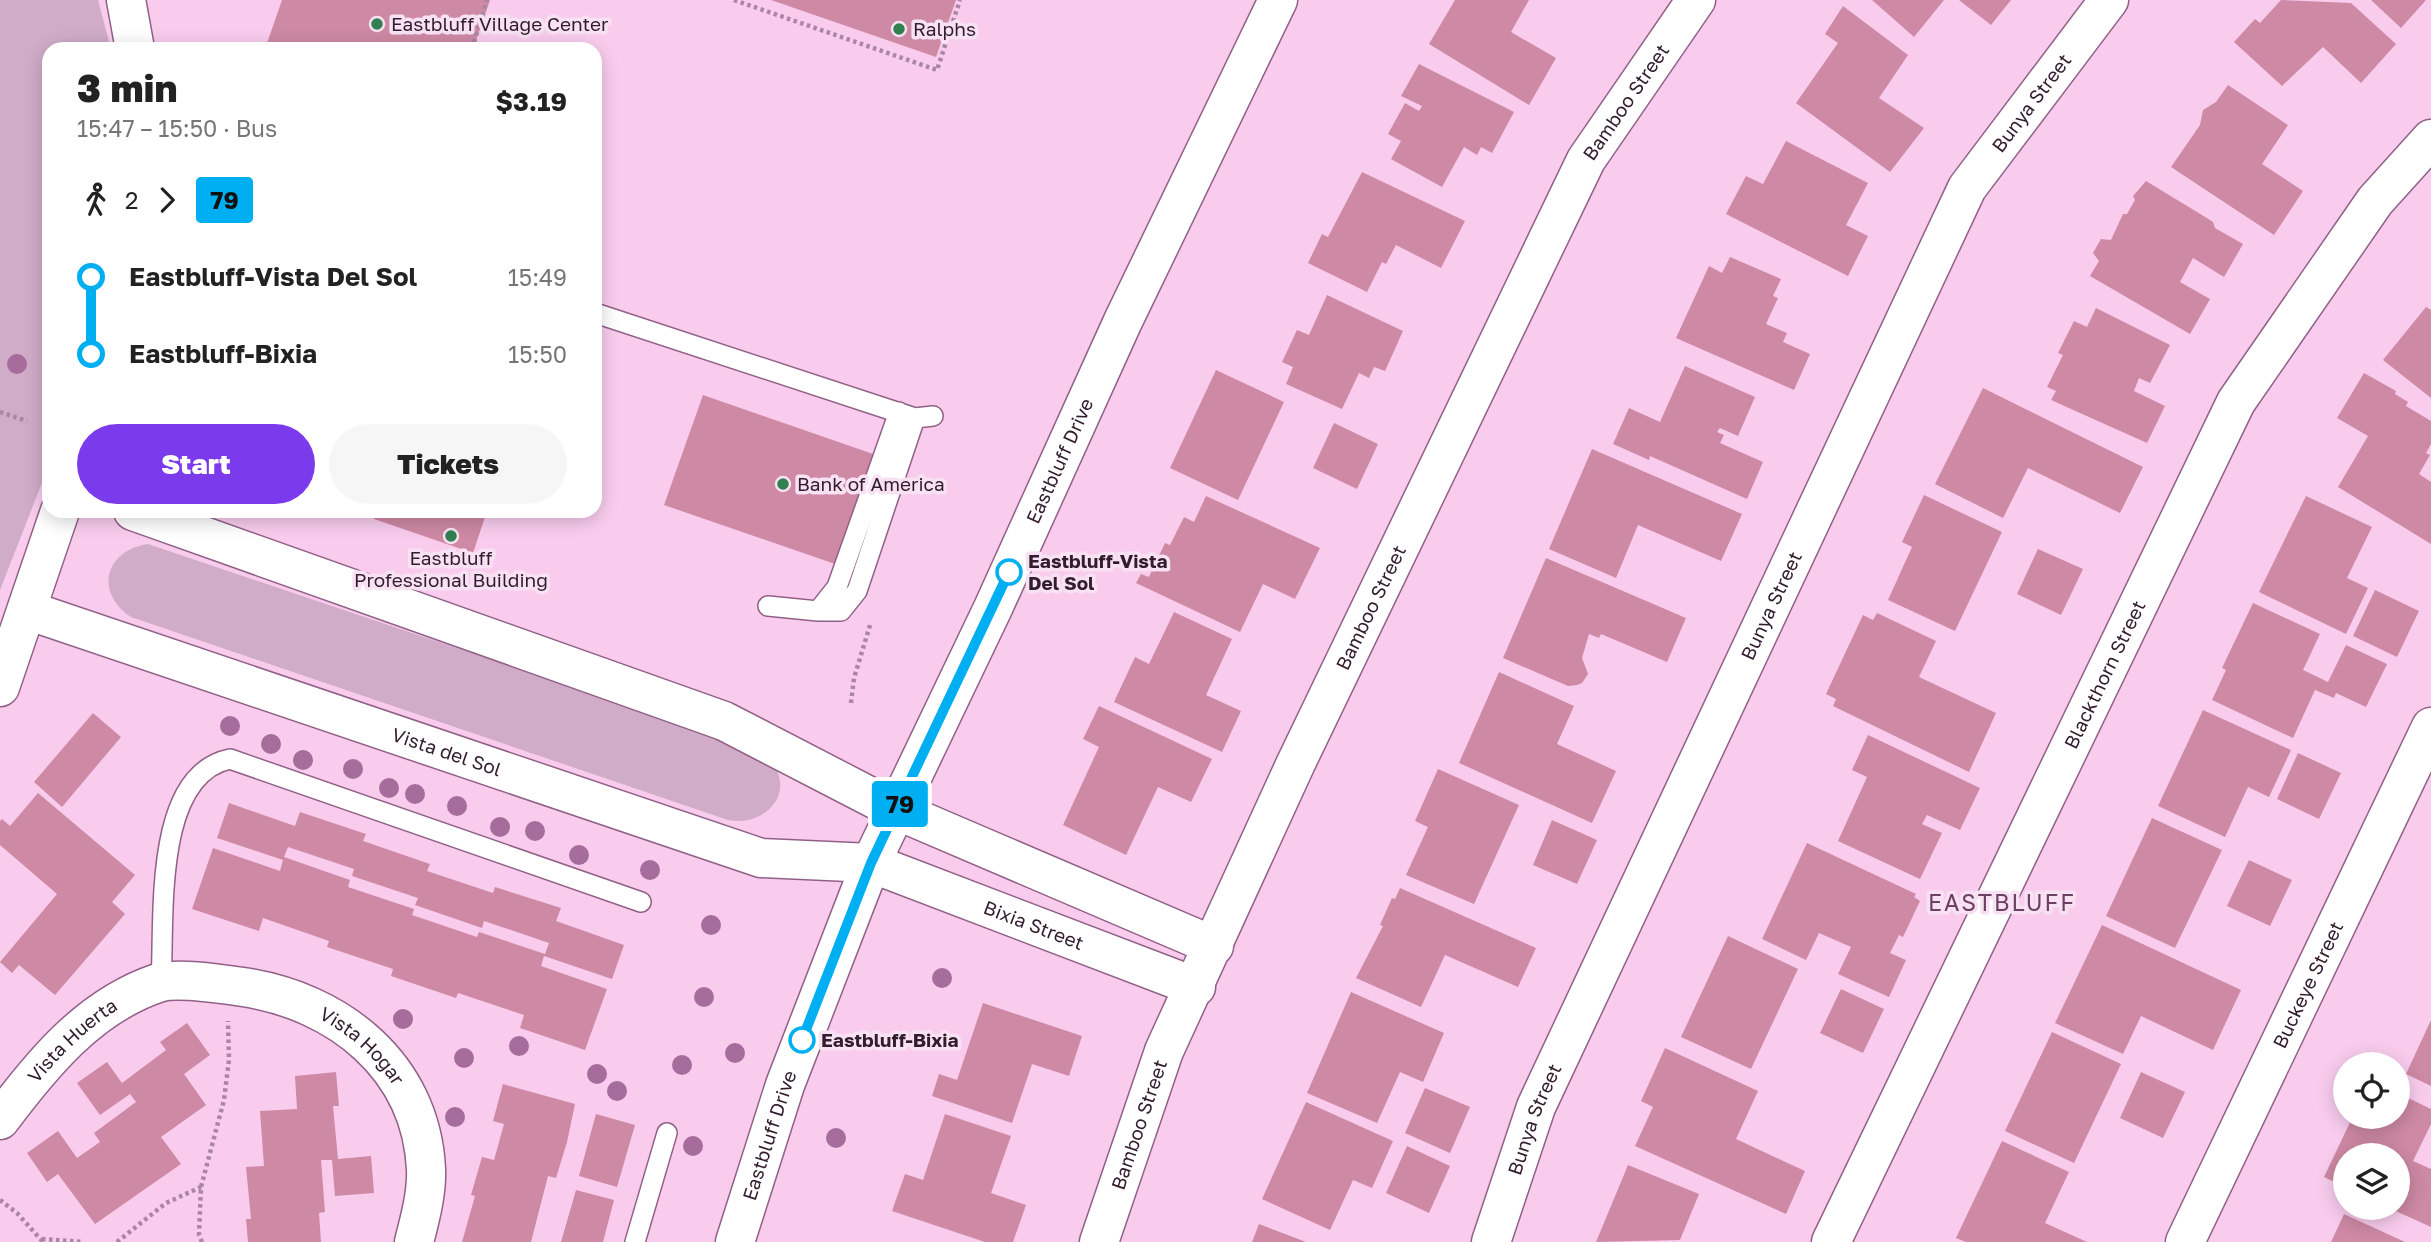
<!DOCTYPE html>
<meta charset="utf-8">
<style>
body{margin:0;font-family:"Golos Text",sans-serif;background:#f6f6f6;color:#222;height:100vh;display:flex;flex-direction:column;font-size:26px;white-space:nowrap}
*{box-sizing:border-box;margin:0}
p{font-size:23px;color:#767676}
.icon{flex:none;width:38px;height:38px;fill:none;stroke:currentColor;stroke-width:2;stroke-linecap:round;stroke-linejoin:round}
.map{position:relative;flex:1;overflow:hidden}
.panel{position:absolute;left:42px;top:42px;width:560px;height:476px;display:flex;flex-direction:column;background:#fff;border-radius:21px;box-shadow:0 4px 18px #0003}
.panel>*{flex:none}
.badge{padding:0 14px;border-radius:5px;font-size:24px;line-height:46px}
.buttons{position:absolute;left:2333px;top:1052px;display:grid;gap:14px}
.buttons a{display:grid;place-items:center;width:77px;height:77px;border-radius:50%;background:#fff;box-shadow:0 4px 18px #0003;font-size:35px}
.map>.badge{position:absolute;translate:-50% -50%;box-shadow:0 0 0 4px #fff}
.legs{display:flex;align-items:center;gap:10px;height:77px;padding:0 35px;font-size:23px}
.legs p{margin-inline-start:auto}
.summary{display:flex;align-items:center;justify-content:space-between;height:119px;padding:0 35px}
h1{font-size:38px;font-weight:800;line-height:52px}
.cta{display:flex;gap:14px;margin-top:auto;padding:14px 35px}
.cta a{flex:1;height:80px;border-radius:42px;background:#7c3aed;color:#fff;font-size:28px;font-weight:800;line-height:80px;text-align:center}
.cta a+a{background:#f6f6f6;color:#222}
ul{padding:0 35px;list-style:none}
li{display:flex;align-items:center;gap:24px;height:77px;font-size:26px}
li i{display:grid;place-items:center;width:10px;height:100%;margin:0 9px;background:currentColor}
li i::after{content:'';width:18px;height:18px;margin:-9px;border:5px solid;border-radius:50%;background:#fff}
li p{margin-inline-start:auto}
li:first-child i{background:linear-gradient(#0000 50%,currentColor 0)}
li:last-child i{background:linear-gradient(currentColor 50%,#0000 0)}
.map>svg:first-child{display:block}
.green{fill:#d0acc8}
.building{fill:#ce89a4;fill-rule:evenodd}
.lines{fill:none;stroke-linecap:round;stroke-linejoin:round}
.lane-casing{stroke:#916087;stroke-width:22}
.street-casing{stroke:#916087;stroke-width:41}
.secondary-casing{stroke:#916087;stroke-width:41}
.path{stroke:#a986a1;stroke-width:4.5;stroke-dasharray:3.5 3.5;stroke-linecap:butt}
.lane{stroke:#fff;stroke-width:19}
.street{stroke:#fff;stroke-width:38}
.secondary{stroke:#fff;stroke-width:38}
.tree{fill:#a66d9c}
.line-1-casing{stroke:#fff;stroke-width:16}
.line-1{stroke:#00aff2;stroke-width:10}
.poi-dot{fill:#308050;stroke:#f8e1f2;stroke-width:2.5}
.stop-1-dot{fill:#fff;stroke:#00aff2;stroke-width:3.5}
.labels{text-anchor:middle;stroke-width:7;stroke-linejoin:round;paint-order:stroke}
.poi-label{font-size:19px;fill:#321d2e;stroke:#f8e1f2;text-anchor:start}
.street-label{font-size:19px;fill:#321d2e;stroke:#f8e1f2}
.stop-label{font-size:19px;font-weight:bold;fill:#321d2e;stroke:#f8e1f2;text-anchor:start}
.quarter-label{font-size:23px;letter-spacing:2px;fill:#6d3f64;stroke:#f8e1f2}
</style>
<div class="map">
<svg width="2431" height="1242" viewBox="0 0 2431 1242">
<rect width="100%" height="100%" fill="#f9ccee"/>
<path class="green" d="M0,0H98L111,49H49V465L0,590Z
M148,544L753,748C760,753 769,758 774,765C795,799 759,827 728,820L131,617C94,593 105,550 148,544Z"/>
<path class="building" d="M282,0H490L473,49H265Z
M771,0H956L936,57Z
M1455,0H1529L1511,32L1556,58L1529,105L1429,44Z
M1872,0H1944L1914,37Z
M1959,0H2011L1991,25Z
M2281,0L2351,3L2396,44L2361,83L2323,47L2282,86L2234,42L2255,19L2260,23Z
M2371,0H2426L2401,28Z
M1843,6L1908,55L1879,98L1924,128L1890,172L1796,103L1838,43L1825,34Z
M1419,64L1514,112L1492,153L1481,147L1477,155L1464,147L1442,187L1391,159L1401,141L1388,134L1405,103L1419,111L1422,106L1401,96Z
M2228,85L2288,125L2262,164L2303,191L2274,235L2171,167L2200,125L2203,110L2216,102Z
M1786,141L1868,183L1846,225L1868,236L1848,276L1726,214L1746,176L1763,184Z
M1362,172L1465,221L1441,268L1396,245L1386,264L1382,262L1367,292L1308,263L1322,234L1328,237Z
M2146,181L2202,215L2213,222L2215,228L2243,244L2224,277L2193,258L2180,282L2210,299L2190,334L2090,276L2099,261L2093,253L2101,239L2111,240L2123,214H2127L2135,200L2133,196Z
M1730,257L1781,279L1773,296L1778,298L1766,324L1787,333L1783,342L1810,354L1794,390L1676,338L1709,266L1722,273Z
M1327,295L1403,331L1385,371L1374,367L1369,378L1359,373L1342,409L1286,384L1293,367L1282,362L1297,330L1309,335Z
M2426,307L2431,310V398L2383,360Z
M2096,308L2170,345L2150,383L2139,378L2134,391L2165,406L2147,443L2051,400L2056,391L2047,387L2063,355L2058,353L2074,321L2087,327Z
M1685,366L1755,397L1738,436L1720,428L1717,432L1724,435L1720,443L1763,462L1747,499L1650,456L1649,460L1613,444L1629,408L1660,422Z
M1216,370L1284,402L1238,500L1170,468Z
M2364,373L2396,391L2395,394L2408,402L2406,406L2431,421V444L2426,453L2430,455L2419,474L2431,482V544L2338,487L2368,436L2337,418Z
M1983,388L2143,467L2120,513L2028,468L2003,518L1935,484Z
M703,395L902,464L864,574L664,505Z
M1334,423L1378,444L1357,489L1313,468Z
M1592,449L1742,514L1721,561L1638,525L1616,578L1549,549Z
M1924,495L2002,532L1955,631L1888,600L1912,547L1902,542Z
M1206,496L1320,548L1295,599L1263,584L1240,632L1136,583L1141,574L1149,577L1165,543L1170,545L1184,517L1194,522Z
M2306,496L2372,527L2347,578L2368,588L2346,634L2259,592Z
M377,511H487L473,553L374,519Z
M2038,549L2083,569L2061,615L2017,594Z
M1546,558L1686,618L1667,662L1601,634L1599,638L1589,634L1582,658L1588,674L1582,683L1577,685L1568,686L1503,658Z
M2375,590L2419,611L2397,657L2353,636Z
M2253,603L2320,634L2303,670L2328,682L2346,645L2387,664L2366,707L2336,693L2334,698L2315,690L2293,738L2212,700L2226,670L2222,668Z
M1174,612L1232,639L1206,695L1241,711L1222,752L1114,702L1135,657L1149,664Z
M1877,613L1936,641L1919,677L1996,713L1969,772L1833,706L1836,699L1826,694L1863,615L1873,620Z
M1499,672L1574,706L1557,744L1616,771L1592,823L1459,763Z
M1099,706L1212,759L1191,802L1158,787L1126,855L1063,825L1099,747L1083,739Z
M2203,710L2291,750L2269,797L2248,787L2225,837L2158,806Z
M93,713L121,737L62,807L34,782Z
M1868,735L1980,788L1960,830L1927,815L1922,824L1942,833L1920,879L1838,841L1867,777L1852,770Z
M2298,753L2341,773L2319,819L2277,799Z
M1438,769L1519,805L1474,904L1406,875L1428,827L1415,821Z
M38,793L135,875L112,902L125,914L55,995L19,965L12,973L0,962L57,894L0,845V821L2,819L10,826Z
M229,803L295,826L300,812L366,834L363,841L430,864L427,871L493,893L495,887L561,908L556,921L624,945L612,979L544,956L541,966L607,989L585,1050L520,1028L524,1015L458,993L456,998L391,976L393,969L327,947L329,941L263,918L259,931L192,909L213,848L280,871L283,860L217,838ZM288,847L354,869L352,876L418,898L415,905L482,928L484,921L549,943L545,954L479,932L477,937L412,915L414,909L348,887L350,880L284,857Z
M2152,818L2222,850L2175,948L2106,916Z
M1552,820L1597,840L1577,884L1533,865Z
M1807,843L1916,894L1914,897L1920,901L1903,937L1899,935L1890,953L1906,960L1889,997L1838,974L1851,947L1819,933L1806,960L1762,939Z
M2249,860L2292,880L2270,926L2227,906Z
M1400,888L1536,948L1518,987L1445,955L1421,1007L1356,978L1383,926L1380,925L1392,898L1395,899Z
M2102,925L2241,990L2213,1050L2141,1016L2123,1054L2055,1023Z
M1728,936L1798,969L1751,1069L1681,1037Z
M1841,989L1884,1009L1863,1053L1820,1033Z
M1351,992L1444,1033L1423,1082L1400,1072L1377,1123L1307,1093Z
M983,1003L1082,1036L1069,1076L1032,1064L1012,1123L932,1096L939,1074L957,1080Z
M2431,1020V1086L2406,1074Z
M187,1023L210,1055L184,1074L206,1105L161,1137L181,1164L95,1224L58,1174L47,1182L27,1153L58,1131L77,1158L100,1142L94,1133L136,1102L130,1094L100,1115L77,1083L107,1062L122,1083L166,1050L160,1042Z
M2052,1032L2121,1064L2074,1163L2005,1131Z
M1665,1048L1758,1091L1736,1139L1805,1171L1786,1214L1635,1146L1653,1107L1641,1101Z
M336,1072L339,1106H333L338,1159L371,1156L374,1193L335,1196L332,1160H321L325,1212L319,1213L321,1242H248L246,1219H251L246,1167L264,1166L260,1111L297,1109L295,1076Z
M2141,1072L2185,1092L2163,1138L2120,1118Z
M503,1084L575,1104L567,1142L556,1178L548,1176L531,1242H462L475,1196L471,1195L482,1157L494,1160L504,1124L493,1121Z
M1425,1088L1470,1107L1450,1153L1405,1133Z
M2398,1093L2431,1109V1124L2413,1161L2431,1169V1227L2389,1208H2398V1155H2345V1187L2324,1177L2353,1116H2398Z
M1306,1102L1393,1141L1372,1188L1353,1180L1330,1230L1262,1199Z
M596,1114L635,1125L617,1187L579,1176Z
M945,1114L1011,1136L991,1193L1026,1205L1013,1242H985L892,1211L905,1174L923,1180Z
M2002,1141L2069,1172L2045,1223L2087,1242H1966L1956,1238Z
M1407,1146L1450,1166L1429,1213L1386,1193Z
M1628,1165L1699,1194L1680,1240L1596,1242Z
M576,1190L614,1200L603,1242H561Z
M2344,1214L2405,1242H2331Z
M1259,1224L1306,1242H1252Z"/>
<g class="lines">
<g class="lane-casing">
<path id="lane" d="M595,313L915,418L933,416
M768,606L818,611L837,587L899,412
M818,611H841L857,591L915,418
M161,982C165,920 152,775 230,759L641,902
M635,1242L667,1133"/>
</g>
<g class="street-casing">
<g id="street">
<path id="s1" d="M0,1120C42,1064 89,1006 158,983C177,977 222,984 243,987C338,1001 421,1066 426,1169C427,1193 420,1219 414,1242"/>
<path id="s2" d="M1099,1242L1164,1051L1295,765L1586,160L1696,0"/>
<path id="s3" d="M1491,1242L1536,1107L1967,188L2109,0"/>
<path id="s4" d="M1831,1242L2236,402L2375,201L2431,139"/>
<path id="s5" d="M2185,1242L2431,727"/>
</g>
</g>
<g class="secondary-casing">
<g id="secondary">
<path d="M126,0L135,49"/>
<path d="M133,511L724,721L896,810L1214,946"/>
<path id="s6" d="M27,610L761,858L871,863L1196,987"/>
<path d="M0,687L60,511"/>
<path id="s7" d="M735,1242L785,1085L871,863L993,608L1123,321L1278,0"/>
</g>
</g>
<path class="path" d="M734,0L937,70L960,0
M472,49L487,0
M0,412L27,421
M851,703L854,678L871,622
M0,1200L17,1213L43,1242
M42,1239L83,1242
M117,1242L166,1203L201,1187
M202,1242L199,1235L201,1187L224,1100L229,1060L228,1021"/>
<use href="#lane" class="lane"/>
<use href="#street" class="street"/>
<use href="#secondary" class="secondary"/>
</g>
<g class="tree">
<circle cx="17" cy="364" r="10"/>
<circle cx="230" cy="726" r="10"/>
<circle cx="271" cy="744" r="10"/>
<circle cx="303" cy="760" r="10"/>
<circle cx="353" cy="769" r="10"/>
<circle cx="389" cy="788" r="10"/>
<circle cx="415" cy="794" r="10"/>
<circle cx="457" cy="806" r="10"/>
<circle cx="500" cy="827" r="10"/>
<circle cx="535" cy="831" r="10"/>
<circle cx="579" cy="855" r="10"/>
<circle cx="650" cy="870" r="10"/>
<circle cx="711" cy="925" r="10"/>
<circle cx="942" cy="978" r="10"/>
<circle cx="704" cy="997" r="10"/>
<circle cx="403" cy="1019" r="10"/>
<circle cx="519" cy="1046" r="10"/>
<circle cx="735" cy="1053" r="10"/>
<circle cx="464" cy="1058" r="10"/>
<circle cx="682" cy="1065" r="10"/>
<circle cx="597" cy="1074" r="10"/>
<circle cx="617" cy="1091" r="10"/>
<circle cx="455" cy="1117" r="10"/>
<circle cx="836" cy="1138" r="10"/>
<circle cx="693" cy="1146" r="10"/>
</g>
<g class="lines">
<g class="line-1-casing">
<path id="line-1" d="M802,1040L871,863L1009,572"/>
</g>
<use href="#line-1" class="line-1"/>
</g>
<g class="poi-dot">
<circle cx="377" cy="24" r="7"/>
<circle cx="899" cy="29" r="7"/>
<circle cx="783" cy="484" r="7"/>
<circle cx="451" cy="536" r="7"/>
</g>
<g class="stop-1-dot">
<circle cx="1009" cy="572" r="12"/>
<circle cx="802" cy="1040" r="12"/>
</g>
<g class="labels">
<g class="poi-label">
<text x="391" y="31">Eastbluff Village Center</text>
<text x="913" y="36">Ralphs</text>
<text x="797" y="491">Bank of America</text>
<text x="451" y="565" text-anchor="middle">Eastbluff<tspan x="451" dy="22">Professional Building</tspan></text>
</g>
<g class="street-label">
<text dy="7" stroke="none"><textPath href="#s2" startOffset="1258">Bamboo Street</textPath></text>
<text dy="7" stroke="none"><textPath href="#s3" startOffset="1264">Bunya Street</textPath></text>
<text dy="7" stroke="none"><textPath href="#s7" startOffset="847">Eastbluff Drive</textPath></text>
<text dy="7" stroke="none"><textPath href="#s3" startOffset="696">Bunya Street</textPath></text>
<text dy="7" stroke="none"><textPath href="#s2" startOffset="691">Bamboo Street</textPath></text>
<text dy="7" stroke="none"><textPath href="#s4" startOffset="630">Blackthorn Street</textPath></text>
<text dy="7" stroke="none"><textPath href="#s6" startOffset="443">Vista del Sol</textPath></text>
<text dy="7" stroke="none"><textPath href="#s6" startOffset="1059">Bixia Street</textPath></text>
<text dy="7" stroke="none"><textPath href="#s5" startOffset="285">Buckeye Street</textPath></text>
<text dy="7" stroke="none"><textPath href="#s1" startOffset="108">Vista Huerta</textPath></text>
<text dy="7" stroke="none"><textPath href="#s1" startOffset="434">Vista Hogar</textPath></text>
<text dy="7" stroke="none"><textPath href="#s3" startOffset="130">Bunya Street</textPath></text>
<text dy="7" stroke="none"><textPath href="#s2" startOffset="124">Bamboo Street</textPath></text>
<text dy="7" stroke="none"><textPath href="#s7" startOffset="112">Eastbluff Drive</textPath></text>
</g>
<g class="stop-label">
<text x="1028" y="568">Eastbluff-Vista<tspan x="1028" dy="22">Del Sol</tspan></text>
<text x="821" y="1047">Eastbluff-Bixia</text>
</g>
<g class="quarter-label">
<text x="2002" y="911">EASTBLUFF</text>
</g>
</g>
</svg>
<div class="buttons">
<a><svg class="icon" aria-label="locate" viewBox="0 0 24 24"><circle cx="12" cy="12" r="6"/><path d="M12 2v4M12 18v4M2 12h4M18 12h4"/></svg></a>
<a><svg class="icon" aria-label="layers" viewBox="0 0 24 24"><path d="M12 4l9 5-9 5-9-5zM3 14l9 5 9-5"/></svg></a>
</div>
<b class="badge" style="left:900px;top:804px;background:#00aff2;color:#111">79</b>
<section class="panel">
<div class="summary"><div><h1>3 min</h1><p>15:47 – 15:50 · Bus</p></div><b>$3.19</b></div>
<div class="legs"><svg class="icon" aria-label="walk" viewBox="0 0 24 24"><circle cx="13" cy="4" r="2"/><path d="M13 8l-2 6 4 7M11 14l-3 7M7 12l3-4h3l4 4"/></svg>2<svg class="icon" aria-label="forward" viewBox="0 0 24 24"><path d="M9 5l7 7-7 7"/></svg><b class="badge" style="background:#00aff2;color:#111">79</b></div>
<ul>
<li><i style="color:#00aff2"></i><b>Eastbluff-Vista Del Sol</b><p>15:49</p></li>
<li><i style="color:#00aff2"></i><b>Eastbluff-Bixia</b><p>15:50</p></li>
</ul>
<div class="cta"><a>Start</a><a>Tickets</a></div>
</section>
</div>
